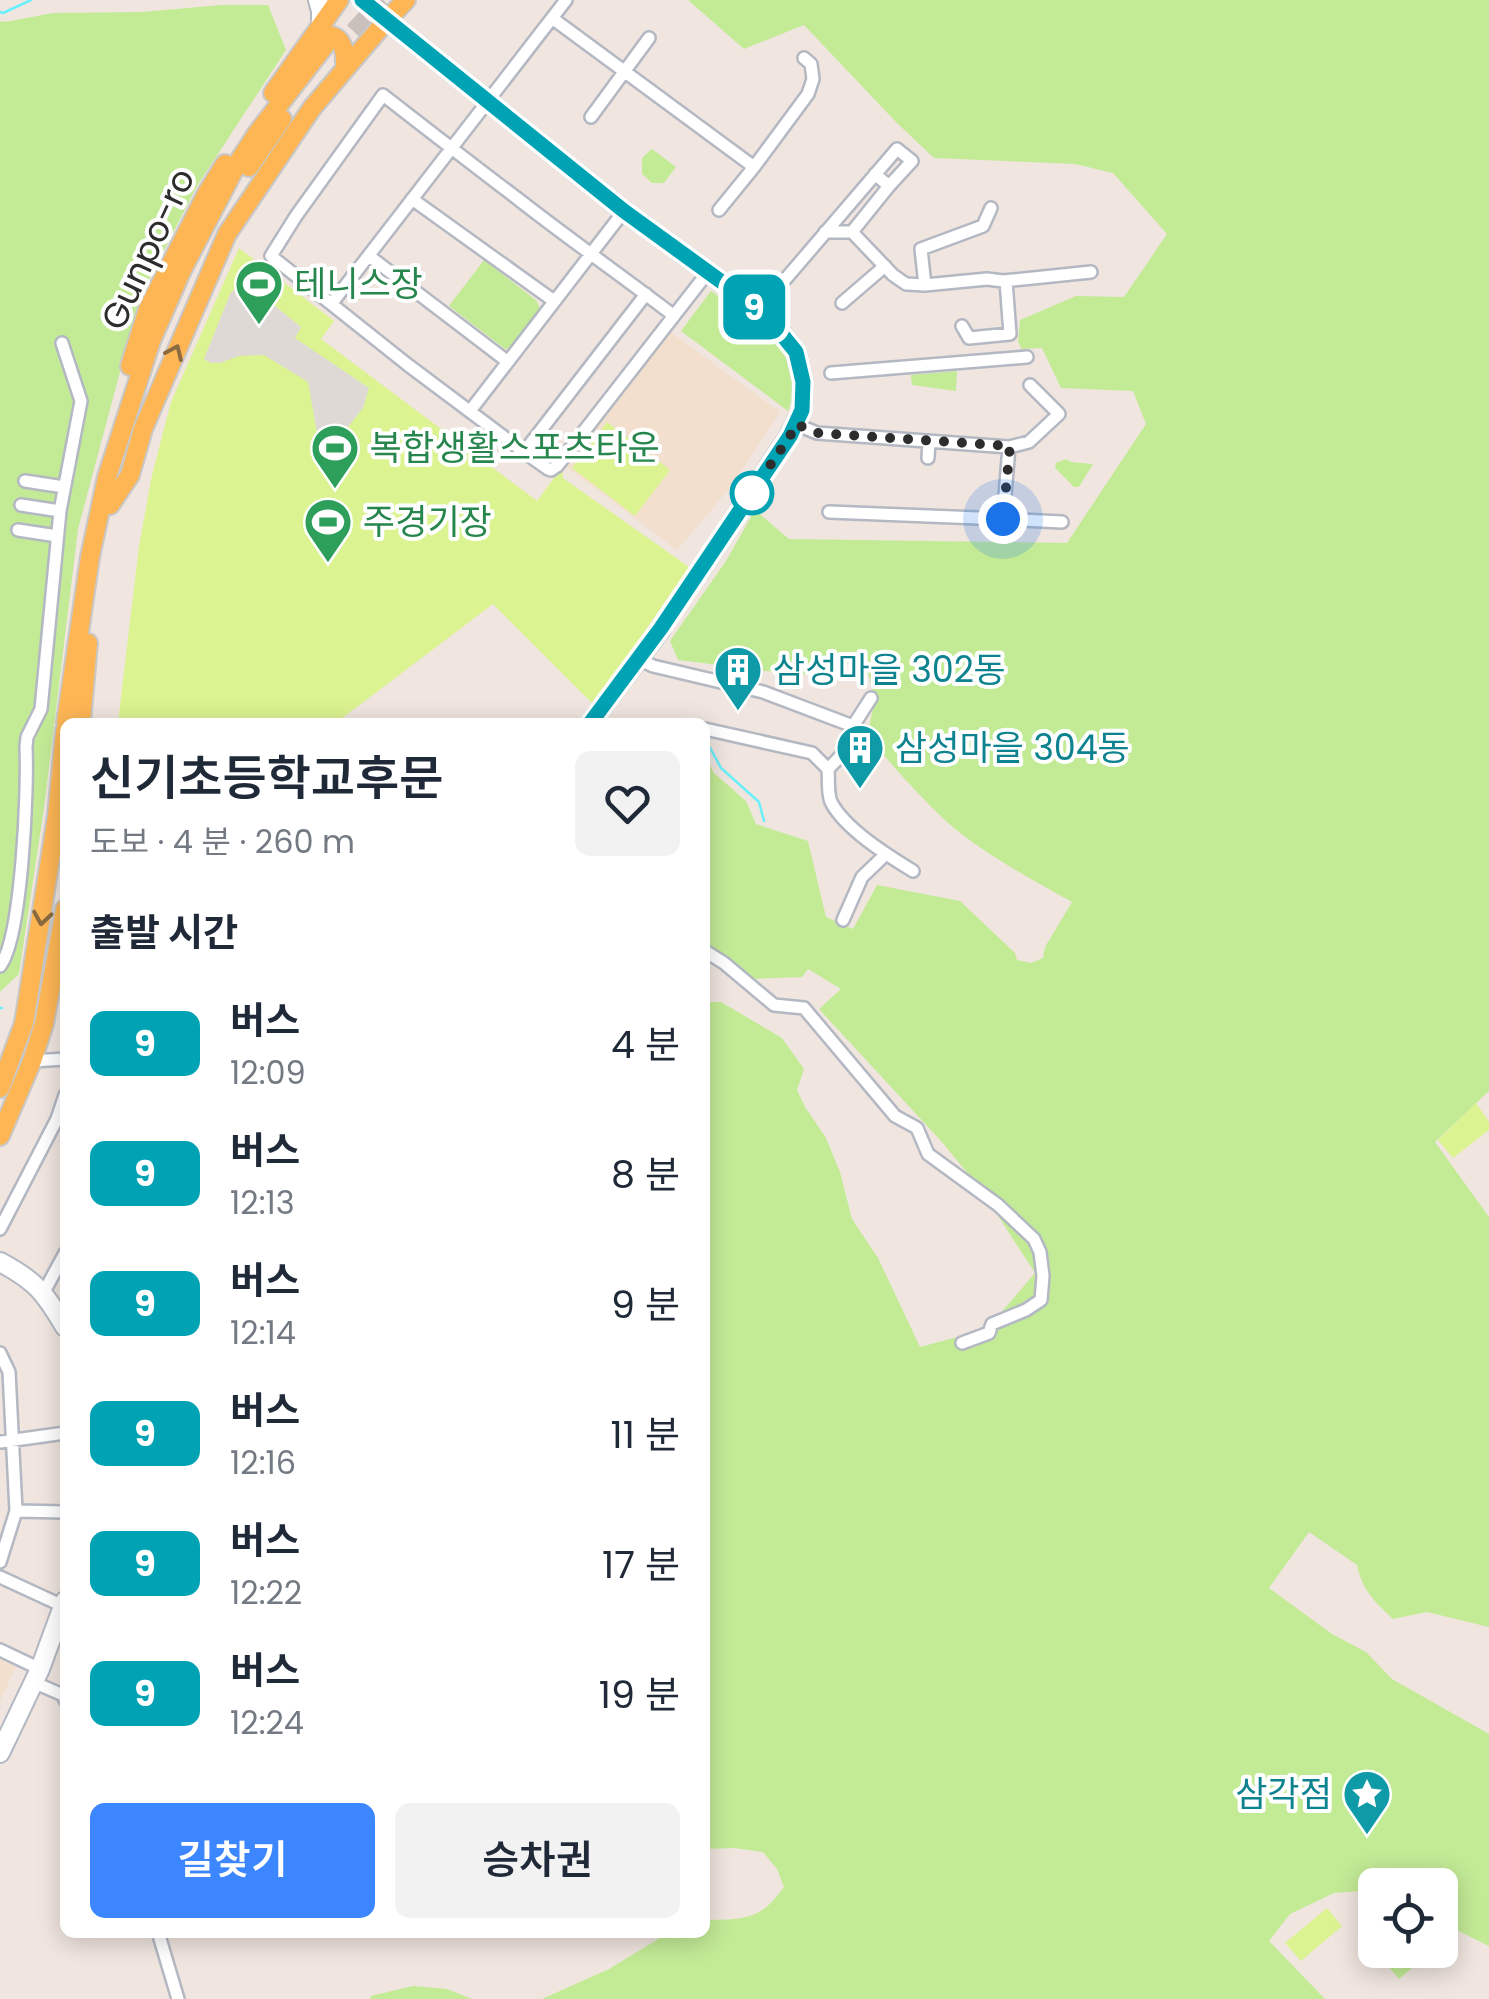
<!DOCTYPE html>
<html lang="ko">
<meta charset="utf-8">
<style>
body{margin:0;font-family:Poppins,"Noto Sans KR",sans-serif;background:#f2f2f3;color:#1f2937;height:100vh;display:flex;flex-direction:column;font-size:38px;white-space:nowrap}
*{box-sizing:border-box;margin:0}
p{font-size:32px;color:#747a83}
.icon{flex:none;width:55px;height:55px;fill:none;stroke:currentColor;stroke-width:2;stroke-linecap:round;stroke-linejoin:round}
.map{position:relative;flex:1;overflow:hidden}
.panel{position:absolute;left:60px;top:718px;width:650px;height:1220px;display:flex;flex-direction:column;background:#fff;border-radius:15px;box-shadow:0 5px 25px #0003}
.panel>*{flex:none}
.badge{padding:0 20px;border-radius:15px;font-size:35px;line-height:65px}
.fabs{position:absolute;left:1358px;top:1868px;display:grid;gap:20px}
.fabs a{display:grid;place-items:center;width:100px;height:100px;border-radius:15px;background:#fff;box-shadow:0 5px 25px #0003;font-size:50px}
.you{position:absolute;width:50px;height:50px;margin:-25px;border:8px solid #fff;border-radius:50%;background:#1a73e8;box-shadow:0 0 0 15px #1a73e833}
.map>.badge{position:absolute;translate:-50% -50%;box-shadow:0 0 0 5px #fff}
h2{padding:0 30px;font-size:38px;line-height:90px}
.round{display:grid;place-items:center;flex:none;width:105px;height:105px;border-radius:15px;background:#f2f2f3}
.summary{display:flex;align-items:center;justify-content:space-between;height:170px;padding:0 30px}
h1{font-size:48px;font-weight:600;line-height:75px}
.cta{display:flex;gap:20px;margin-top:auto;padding:20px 30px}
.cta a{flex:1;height:115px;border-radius:15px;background:#3c86ff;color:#fff;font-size:40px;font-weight:600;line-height:115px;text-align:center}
.cta a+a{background:#f2f2f3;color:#1f2937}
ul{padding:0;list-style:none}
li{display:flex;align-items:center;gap:30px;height:130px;padding:0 30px}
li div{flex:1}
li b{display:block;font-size:38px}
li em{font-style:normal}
li .badge{min-width:110px;font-weight:700;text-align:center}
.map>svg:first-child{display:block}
.education{fill:#f2dfcd}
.green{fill:#c3eb96}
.pitch{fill:#dcf391}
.plaza{fill:#dfd9d6}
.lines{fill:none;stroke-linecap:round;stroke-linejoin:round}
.stream{stroke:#69f0fa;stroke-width:2.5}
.secondary-tunnel{stroke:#c9c0bb;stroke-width:18;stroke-dasharray:18 9;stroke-linecap:butt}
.primary-tunnel{stroke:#c9c0bb;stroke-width:18;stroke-dasharray:18 9;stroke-linecap:butt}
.street-casing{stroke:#b3b8c2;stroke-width:16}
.secondary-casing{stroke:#b3b8c2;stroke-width:22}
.primary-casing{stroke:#c8c8c8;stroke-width:22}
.street{stroke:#fff;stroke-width:11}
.secondary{stroke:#fff;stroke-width:18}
.primary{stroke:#feb655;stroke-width:18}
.oneway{stroke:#8b6b3f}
.line-casing{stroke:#fff;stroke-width:22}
.line{stroke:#00a3b4;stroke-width:15}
.walk{stroke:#2d2d2d;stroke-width:10;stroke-dasharray:0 18}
.stop-dot{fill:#fff;stroke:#00a3b4;stroke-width:5}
.labels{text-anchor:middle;stroke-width:8;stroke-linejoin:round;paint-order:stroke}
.street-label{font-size:35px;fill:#2d2d2d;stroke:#fff}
.leisure-label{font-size:35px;fill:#27864d;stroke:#fff;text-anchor:start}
.culture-label{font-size:35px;fill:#0d838f;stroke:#fff;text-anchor:start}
</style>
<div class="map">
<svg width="1489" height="1999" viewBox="0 0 1489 1999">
<rect width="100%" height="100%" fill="#f0e5df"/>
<path class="education" d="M669,331L780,412L733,484L677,550L565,466Z
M0,1656L17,1664L0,1701Z"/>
<path class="green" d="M688,0H1489V1091L1435,1142L1489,1217V1627L1427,1612L1393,1619C1375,1602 1362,1590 1357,1565L1309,1532L1269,1588L1332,1634L1366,1652L1392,1679L1489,1734V1946L1440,1922V1885H1375V1890L1334,1893L1290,1914L1269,1941L1325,1999H542L609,1969L668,1933L705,1932V1920C744,1919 760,1921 784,1887L777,1869L763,1852L734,1848L705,1849V1002H721L782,1038L804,1069L797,1090L805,1107L826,1138L840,1172L852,1219L878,1258L920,1347L987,1329L1035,1273L980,1188L941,1141L819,1009L841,989L808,969L802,977L748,979L705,946V755L714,773L746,801L756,824L808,841L826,917L853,929L877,885L960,901L1015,953L1017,960L1031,963L1043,958L1045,947L1072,902C1029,878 984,854 947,822C918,795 893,766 867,736L875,699L865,661L859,658L839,669L821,675L790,674L678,660L670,641L726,561L755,510L789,539L1067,543L1146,424L1133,391L1061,388L1042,348L1022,349L1018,342L1020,320L1076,296L1124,297L1167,234L1113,173L1075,164L934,158L897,123L804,25L744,49Z
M221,5H268L286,50L197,186L140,297L78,529L44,808L19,974L0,992V21L5,22L53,13L142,12Z
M652,149L676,167L664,183H652L642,174V158Z
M484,260L537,301L540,309L510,348L505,349L449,306Z
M711,291C752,320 812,350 788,411L681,331Z
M957,371L956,391L912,385L911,375Z
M1066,459L1071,462L1093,464L1079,487H1074L1055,468L1056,463Z
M1393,1950H1400L1413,1967L1399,1979L1382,1959Z
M413,1986L447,1989L472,1999H370L371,1996Z"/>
<path class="pitch" d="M239,248L334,321L321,339L537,501L562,467L563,478L689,567L594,705L493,604L337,722H118L139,546L152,475L171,402Z
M607,422L670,470L635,516L572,468Z
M1476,1103L1489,1122V1130L1453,1158L1438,1140Z
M1327,1908L1342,1926L1301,1961L1285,1943Z"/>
<path class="plaza" d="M249,285L301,327L295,338L369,388L363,408L343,433L336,436H320L317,433L308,382L264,355L239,356L220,363H211L204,359L230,294L236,287Z"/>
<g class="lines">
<path class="stream" d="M0,12L3,13L31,0
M705,745L709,746L721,768L759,802L764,821
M0,1008H2"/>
<path class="secondary-tunnel" d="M661,629L699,572"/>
<path class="primary-tunnel" d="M335,51L383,0"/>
<g class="street-casing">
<path id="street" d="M552,18L754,167L808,94L813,79L811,64L804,58
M591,117L649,38
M412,199L554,301
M719,210L754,167
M825,232H852L889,186
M852,232L893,275L906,284L925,285L987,279L1003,281L1091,272
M369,256L508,362
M925,285L921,249L983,226L991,208
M646,294L524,452L408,365L271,256L296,216L383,95C428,130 473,165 518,199C569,239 622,276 673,315
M332,303L566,0
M842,303L885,266
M758,311L765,303L897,149L912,161L889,186L875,174
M962,326L969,338L1010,334L1006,281
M831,373L1027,357
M470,411L624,211
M795,424L817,433L1009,447L1003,519L829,512
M1009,447L1029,442L1059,414L1030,385
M524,452L548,469L551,470L557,466L708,272
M928,458L929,441
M25,481L64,487
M21,505L60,511
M1003,519L1062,522
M18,530L57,536
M637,658L653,666L763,692L853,726L871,698
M853,726L862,734L828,769C829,779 827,792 831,802C845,829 887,855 913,871
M705,729L812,753L828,769
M843,920L862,877L886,854
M705,951L724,963L774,1005L804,1008L895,1116L917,1128L928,1154L998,1205L1034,1239L1040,1252L1043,1276L1041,1300L1026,1310L992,1324L989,1333L962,1343
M0,966C22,938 28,788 26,747L27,737L41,709L60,511L81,401L62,343
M32,1061L65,1059
M0,1229L57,1119L65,1095
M44,1292L65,1253
M0,1353L9,1372L16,1511L0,1562
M0,1442L65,1433
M16,1511L65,1512
M0,1577L63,1606
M0,1650L40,1669
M33,1682L63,1695L65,1700
M158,1932L178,1999"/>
</g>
<g class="secondary-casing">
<path id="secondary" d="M318,0L321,11V27
M362,0L624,211L737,293L775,325L796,352L803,382L802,410L790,435L699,572
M591,722L661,629
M0,1262C36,1281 45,1293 65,1327
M0,1753L40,1669L65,1601"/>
</g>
<g class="primary-casing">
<path id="primary" d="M316,35C342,32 346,47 345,68
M273,93L339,0
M249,167L282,119
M130,366L148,309L207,193L225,164
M110,505L130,475L143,429L227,234L312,108L386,21L406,0
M66,722L90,557L107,477L151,341L182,270L237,164L258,132L326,44
M81,722L88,643
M0,1088L24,1023L57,816L65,731
M0,1136L32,1061L44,1024L65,909"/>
</g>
<use href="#street" class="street"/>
<use href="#secondary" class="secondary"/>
<use href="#primary" class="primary"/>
</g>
<defs><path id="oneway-chevron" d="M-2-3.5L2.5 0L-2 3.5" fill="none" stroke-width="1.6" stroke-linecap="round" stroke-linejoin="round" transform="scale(2.5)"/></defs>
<g class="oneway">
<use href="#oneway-chevron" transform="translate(175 352) rotate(-66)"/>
<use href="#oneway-chevron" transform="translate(42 918) rotate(99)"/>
</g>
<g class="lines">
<g class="line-casing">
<path id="line" d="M362,0L624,211L737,293L775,326L796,352L803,382L802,410L790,436L661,628L591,722"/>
</g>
<use href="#line" class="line"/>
<path class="walk" d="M752,493L746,501L790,436L796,424L817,433L1010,446L1003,519"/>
</g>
<defs>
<g id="stadium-pin" transform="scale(2.5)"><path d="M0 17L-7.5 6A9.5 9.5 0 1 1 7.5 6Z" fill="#2e9e5b" stroke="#fff"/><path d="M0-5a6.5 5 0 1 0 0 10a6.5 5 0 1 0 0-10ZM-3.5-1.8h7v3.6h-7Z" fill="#fff"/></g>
<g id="building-pin" transform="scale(2.5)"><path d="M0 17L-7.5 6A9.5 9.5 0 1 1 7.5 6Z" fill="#0f9aa8" stroke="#fff"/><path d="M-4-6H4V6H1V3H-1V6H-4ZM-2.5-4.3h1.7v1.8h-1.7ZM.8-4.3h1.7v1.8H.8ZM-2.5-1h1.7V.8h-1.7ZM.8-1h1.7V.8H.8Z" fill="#fff"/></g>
<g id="sight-pin" transform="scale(2.5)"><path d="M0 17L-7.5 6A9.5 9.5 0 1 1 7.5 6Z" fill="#0f9aa8" stroke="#fff"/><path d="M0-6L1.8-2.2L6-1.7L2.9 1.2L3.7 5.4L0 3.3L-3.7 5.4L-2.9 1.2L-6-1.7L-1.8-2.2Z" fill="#fff"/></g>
</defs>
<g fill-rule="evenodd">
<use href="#stadium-pin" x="259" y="284"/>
<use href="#stadium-pin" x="335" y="448"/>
<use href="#stadium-pin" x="328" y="522"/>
<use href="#building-pin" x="738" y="670"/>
<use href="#building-pin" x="860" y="748"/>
<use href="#sight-pin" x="1367" y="1794"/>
</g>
<circle class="stop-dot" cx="752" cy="493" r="20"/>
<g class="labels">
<g class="street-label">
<text transform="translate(148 249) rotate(-65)" y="12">Gunpo-ro</text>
</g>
<g class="leisure-label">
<text x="294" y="296">테니스장</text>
<text x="370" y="460">복합생활스포츠타운</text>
<text x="363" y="534">주경기장</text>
</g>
<g class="culture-label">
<text x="773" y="682">삼성마을 302동</text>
<text x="895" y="760">삼성마을 304동</text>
<text x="1332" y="1806" text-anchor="end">삼각점</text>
</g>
</g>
</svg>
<div class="fabs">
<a><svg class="icon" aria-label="locate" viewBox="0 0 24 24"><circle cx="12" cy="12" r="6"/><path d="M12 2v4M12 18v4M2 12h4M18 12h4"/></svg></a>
</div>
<div class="you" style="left:1003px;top:519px"></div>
<b class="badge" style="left:754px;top:307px;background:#00a3b4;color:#fff">9</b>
<section class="panel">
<div class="summary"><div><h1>신기초등학교후문</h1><p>도보 · 4 분 · 260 m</p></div><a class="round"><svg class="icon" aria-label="heart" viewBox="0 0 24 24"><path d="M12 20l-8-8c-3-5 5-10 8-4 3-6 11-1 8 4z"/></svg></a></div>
<h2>출발 시간</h2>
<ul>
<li><span class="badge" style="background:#00a3b4;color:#fff">9</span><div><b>버스</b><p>12:09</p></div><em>4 분</em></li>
<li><span class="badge" style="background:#00a3b4;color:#fff">9</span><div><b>버스</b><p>12:13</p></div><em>8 분</em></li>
<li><span class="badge" style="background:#00a3b4;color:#fff">9</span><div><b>버스</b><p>12:14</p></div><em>9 분</em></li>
<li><span class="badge" style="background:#00a3b4;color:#fff">9</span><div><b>버스</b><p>12:16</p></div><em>11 분</em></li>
<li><span class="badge" style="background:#00a3b4;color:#fff">9</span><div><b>버스</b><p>12:22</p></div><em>17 분</em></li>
<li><span class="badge" style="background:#00a3b4;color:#fff">9</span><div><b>버스</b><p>12:24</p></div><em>19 분</em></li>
</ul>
<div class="cta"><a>길찾기</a><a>승차권</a></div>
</section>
</div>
